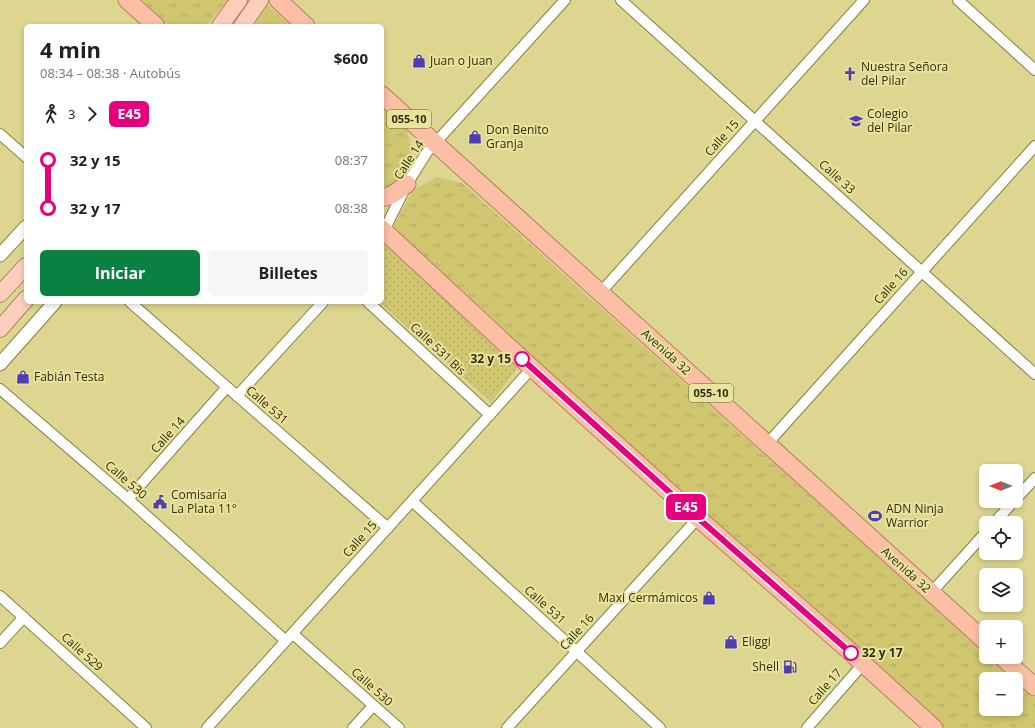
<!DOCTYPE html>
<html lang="es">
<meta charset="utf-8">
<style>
body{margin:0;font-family:"Open Sans",sans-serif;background:#f6f6f6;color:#202124;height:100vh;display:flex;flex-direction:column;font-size:15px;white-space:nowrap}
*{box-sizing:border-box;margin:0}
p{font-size:13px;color:#757577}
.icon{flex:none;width:22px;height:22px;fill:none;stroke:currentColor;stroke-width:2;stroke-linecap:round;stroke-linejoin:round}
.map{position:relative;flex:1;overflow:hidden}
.panel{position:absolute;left:24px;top:24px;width:360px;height:280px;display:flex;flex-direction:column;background:#fff;border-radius:6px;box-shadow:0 2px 6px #0003}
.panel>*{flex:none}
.badge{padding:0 8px;border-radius:6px;font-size:14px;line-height:26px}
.needle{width:26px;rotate:270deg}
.buttons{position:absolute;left:979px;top:464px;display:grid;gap:8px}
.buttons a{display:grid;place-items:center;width:44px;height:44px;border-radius:6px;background:#fff;box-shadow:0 2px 6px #0003;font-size:20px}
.map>.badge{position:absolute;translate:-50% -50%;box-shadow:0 0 0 2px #fff}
.legs{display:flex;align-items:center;gap:6px;height:44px;padding:0 16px;font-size:13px}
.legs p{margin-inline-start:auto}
.head{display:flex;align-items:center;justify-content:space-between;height:68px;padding:0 16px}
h1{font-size:22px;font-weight:700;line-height:30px}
.cta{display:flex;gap:8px;margin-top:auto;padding:8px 16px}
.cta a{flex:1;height:46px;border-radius:6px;background:#0b8043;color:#fff;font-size:16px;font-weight:700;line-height:46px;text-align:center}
.cta a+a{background:#f6f6f6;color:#202124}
ul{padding:0 16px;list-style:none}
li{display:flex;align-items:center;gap:14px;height:48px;font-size:15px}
li i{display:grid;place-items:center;width:6px;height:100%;margin:0 5px;background:currentColor}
li i::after{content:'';width:10px;height:10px;margin:-5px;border:3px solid;border-radius:50%;background:#fff}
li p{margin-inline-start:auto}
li:first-child i{background:linear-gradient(#0000 50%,currentColor 0)}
li:last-child i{background:linear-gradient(currentColor 50%,#0000 0)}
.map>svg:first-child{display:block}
.grass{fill:url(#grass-tufts)}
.park{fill:url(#park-dots)}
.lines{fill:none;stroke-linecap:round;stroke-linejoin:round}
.minor-casing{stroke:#87803c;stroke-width:12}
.tertiary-casing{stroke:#87803c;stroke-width:15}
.primary-casing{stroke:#b58162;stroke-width:18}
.trunk-casing{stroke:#b58162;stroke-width:19}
.minor{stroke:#fff;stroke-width:10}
.tertiary{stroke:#fff;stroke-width:13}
.primary{stroke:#fdcebb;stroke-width:16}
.trunk{stroke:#fcbea4;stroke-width:17}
.line-1-casing{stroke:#fff;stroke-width:9}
.line-1{stroke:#e6007e;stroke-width:6}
.stop-1-dot{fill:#fff;stroke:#e6007e;stroke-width:2}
.labels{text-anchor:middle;stroke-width:4;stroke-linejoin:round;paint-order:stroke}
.shield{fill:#eae39d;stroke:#68643b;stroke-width:1}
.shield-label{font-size:11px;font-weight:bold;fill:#312e11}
.poi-label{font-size:12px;fill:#312e11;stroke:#eae39d;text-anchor:start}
.street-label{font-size:12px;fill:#312e11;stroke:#eae39d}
.stop-label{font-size:12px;font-weight:bold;fill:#312e11;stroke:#eae39d;text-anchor:end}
</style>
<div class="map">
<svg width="1035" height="728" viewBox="0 0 1035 728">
<defs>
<pattern id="grass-tufts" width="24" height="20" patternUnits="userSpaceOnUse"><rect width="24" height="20" fill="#cfc66f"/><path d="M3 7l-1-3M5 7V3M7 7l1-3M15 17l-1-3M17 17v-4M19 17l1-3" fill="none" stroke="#b2aa5f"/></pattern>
<pattern id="park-dots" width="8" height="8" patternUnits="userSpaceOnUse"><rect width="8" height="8" fill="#cfc66f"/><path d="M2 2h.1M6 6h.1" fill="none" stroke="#b2aa5f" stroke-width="1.8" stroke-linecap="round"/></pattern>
</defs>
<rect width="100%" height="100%" fill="#ddd690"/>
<path class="grass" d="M140,0H228L206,26H170Z
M267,5L291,26H254Z
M382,106L407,128L413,165L396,189L382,194Z
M437,177L462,183L986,654V657H989L1014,679H986V709H1016V681L1035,698V728H943L391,232L413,190Z"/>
<path class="park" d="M383,243L519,366L491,402L379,302H382Z"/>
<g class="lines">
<g class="minor-casing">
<path id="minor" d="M621,0L1035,374
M958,0L1035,70
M0,134L26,157
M382,235L407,184L427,152L565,0
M600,293L864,0
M130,302L388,528
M368,302L490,415
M0,389L128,499L286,641
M237,396L323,302
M767,444L1035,146
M128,499L227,387
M1016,499L1035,478
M412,501L660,728
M994,523L1014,501
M931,593L986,532
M0,596L146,728
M293,634L399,728
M0,643L24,617
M207,728L532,368
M353,728L373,706
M507,728L698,518
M807,728L863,664"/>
</g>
<g class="tertiary-casing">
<path id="tertiary" d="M0,255L26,227
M0,364L55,302"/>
</g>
<g class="primary-casing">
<path id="primary" d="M220,26L239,0
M242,26L260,0
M0,294L26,266
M0,329L26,299"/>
</g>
<g class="trunk-casing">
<path id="trunk" d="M127,0L156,26
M278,0L306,26
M382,95L986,642
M382,198L392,195L407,184
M382,229L522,359L698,518L845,647L934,728
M1002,657L1035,687"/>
</g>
<use href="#minor" class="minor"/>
<use href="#tertiary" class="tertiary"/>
<use href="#primary" class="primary"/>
<use href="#trunk" class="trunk"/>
</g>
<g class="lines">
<g class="line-1-casing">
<path id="line-1" d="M522,359L698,518L851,653"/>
</g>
<use href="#line-1" class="line-1"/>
</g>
<defs>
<g id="shop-bare" transform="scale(1.08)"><path d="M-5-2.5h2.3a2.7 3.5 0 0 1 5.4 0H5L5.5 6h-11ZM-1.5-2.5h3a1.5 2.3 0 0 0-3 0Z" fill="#4e3db4" stroke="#eae39d" stroke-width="2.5" paint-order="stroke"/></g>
<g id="church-bare" transform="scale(1.08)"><path d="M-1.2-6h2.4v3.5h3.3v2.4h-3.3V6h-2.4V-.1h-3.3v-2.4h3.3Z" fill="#4e3db4" stroke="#eae39d" stroke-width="2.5" paint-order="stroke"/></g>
<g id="school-bare" transform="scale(1.08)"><path d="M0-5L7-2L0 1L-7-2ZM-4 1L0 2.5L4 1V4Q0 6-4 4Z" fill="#4e3db4" stroke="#eae39d" stroke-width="2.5" paint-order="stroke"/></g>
<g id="civic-bare" transform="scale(1.08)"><path d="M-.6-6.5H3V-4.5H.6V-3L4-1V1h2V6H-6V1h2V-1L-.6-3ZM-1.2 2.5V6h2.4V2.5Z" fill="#4e3db4" stroke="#eae39d" stroke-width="2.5" paint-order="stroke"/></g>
<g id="stadium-bare" transform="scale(1.08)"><path d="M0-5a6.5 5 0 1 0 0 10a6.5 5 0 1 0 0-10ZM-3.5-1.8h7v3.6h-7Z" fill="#4e3db4" stroke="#eae39d" stroke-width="2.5" paint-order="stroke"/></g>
<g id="fuel-bare" transform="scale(1.08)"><path d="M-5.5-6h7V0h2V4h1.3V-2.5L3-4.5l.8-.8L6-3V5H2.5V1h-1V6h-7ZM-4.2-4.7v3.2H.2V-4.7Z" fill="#4e3db4" stroke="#eae39d" stroke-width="2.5" paint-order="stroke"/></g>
</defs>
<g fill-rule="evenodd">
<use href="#shop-bare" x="419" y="61"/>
<use href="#church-bare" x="850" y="74"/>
<use href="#school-bare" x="856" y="121"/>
<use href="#shop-bare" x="475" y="137"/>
<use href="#shop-bare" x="23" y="377"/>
<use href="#civic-bare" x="160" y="502"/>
<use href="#stadium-bare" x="875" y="516"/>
<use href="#shop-bare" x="709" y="598"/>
<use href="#shop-bare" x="731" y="642"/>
<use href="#fuel-bare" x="790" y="667"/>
</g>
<g class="stop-1-dot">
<circle cx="522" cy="359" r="7"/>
<circle cx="851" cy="653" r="7"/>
</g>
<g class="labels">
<g class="shield">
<rect x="387" y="110" width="44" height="18" rx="3"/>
<rect x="689" y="384" width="44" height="18" rx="3"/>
</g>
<g class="shield-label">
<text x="409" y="123">055-10</text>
<text x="711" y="397">055-10</text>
</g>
<g class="poi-label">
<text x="430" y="65">Juan o Juan</text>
<text x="861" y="71">Nuestra Señora<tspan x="861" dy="14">del Pilar</tspan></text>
<text x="867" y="118">Colegio<tspan x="867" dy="14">del Pilar</tspan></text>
<text x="486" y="134">Don Benito<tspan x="486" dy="14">Granja</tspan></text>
<text x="34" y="381">Fabián Testa</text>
<text x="171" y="499">Comisaría<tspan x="171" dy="14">La Plata 11°</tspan></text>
<text x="886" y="513">ADN Ninja<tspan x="886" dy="14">Warrior</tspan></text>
<text x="698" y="602" text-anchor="end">Maxi Cermámicos</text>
<text x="742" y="646">Eliggi</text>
<text x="779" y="671" text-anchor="end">Shell</text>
</g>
<g class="street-label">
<text transform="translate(722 138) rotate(-48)" y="4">Calle 15</text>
<text transform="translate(409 160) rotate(-57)" y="4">Calle 14</text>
<text transform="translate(837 177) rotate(42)" y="4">Calle 33</text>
<text transform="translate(891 286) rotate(-48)" y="4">Calle 16</text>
<text transform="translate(438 349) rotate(43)" y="4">Calle 531 Bis</text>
<text transform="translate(666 352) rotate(42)" y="4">Avenida 32</text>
<text transform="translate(267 405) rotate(41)" y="4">Calle 531</text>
<text transform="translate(168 435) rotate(-48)" y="4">Calle 14</text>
<text transform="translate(126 480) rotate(41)" y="4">Calle 530</text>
<text transform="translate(360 539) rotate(-48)" y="4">Calle 15</text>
<text transform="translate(906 570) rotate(42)" y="4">Avenida 32</text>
<text transform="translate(545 605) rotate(42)" y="4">Calle 531</text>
<text transform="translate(577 632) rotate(-48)" y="4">Calle 16</text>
<text transform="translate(82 652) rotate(42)" y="4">Calle 529</text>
<text transform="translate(372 687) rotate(42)" y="4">Calle 530</text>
<text transform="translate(825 687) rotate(-49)" y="4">Calle 17</text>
</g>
<g class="stop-label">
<text x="511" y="363">32 y 15</text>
<text x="862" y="657" text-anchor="start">32 y 17</text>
</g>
</g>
</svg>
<div class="buttons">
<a><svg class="needle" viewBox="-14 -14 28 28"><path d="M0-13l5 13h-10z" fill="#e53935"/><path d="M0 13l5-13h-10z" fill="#757577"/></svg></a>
<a><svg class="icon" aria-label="locate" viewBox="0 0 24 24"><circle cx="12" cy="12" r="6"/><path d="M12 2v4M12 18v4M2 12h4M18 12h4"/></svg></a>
<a><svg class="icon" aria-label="layers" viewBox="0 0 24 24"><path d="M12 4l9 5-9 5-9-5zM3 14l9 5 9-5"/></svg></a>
<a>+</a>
<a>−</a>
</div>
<b class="badge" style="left:686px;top:507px;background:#e6007e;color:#fff">E45</b>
<section class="panel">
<div class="head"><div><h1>4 min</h1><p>08:34 – 08:38 · Autobús</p></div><b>$600</b></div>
<div class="legs"><svg class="icon" aria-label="walk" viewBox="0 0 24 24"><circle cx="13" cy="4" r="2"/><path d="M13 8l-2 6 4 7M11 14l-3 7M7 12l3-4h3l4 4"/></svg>3<svg class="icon" aria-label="forward" viewBox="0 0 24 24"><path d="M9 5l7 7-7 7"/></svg><b class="badge" style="background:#e6007e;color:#fff">E45</b></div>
<ul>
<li><i style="color:#e6007e"></i><b>32 y 15</b><p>08:37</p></li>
<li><i style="color:#e6007e"></i><b>32 y 17</b><p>08:38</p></li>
</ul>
<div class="cta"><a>Iniciar</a><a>Billetes</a></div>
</section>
</div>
